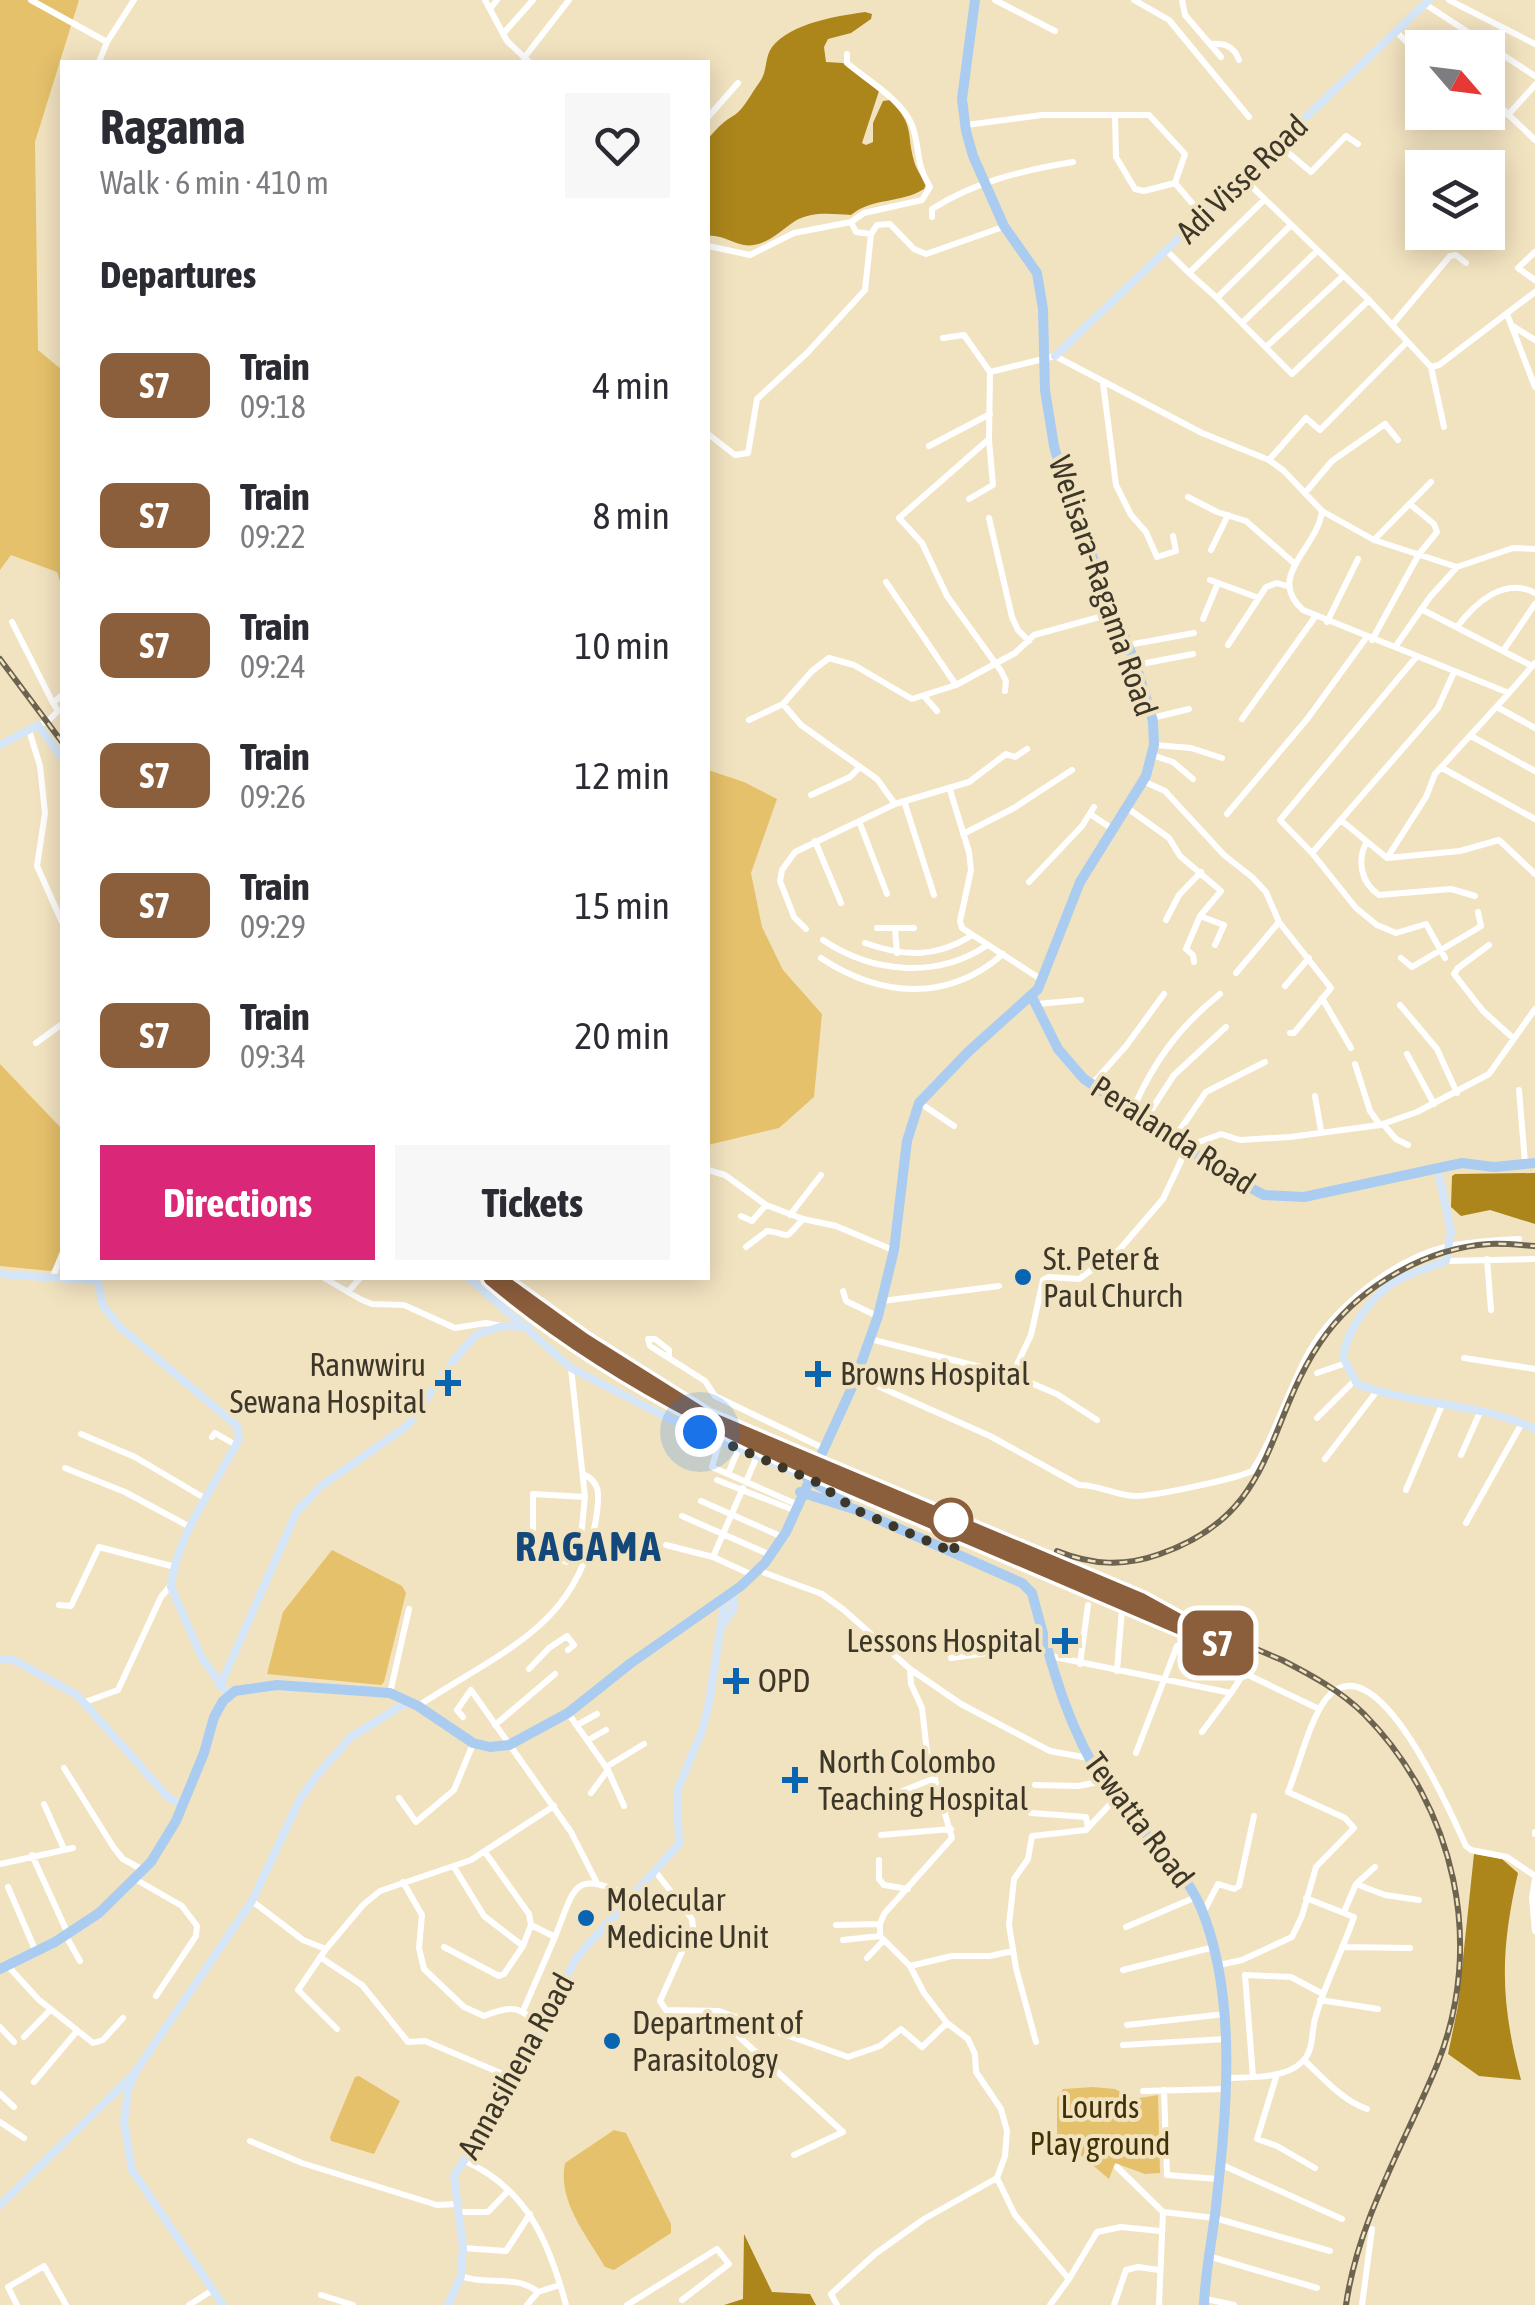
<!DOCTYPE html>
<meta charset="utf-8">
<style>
body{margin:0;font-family:"Asap Condensed",sans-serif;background:#f7f7f7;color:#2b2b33;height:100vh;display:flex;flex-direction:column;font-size:38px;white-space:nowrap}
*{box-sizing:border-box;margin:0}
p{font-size:32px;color:#7c7c81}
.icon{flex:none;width:55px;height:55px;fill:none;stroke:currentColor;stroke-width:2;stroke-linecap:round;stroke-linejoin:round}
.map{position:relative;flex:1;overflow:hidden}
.drawer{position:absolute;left:60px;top:60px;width:650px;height:1220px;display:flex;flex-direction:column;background:#fff;border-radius:0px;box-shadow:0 5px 25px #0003}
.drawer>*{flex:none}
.badge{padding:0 20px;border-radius:15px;font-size:35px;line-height:65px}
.needle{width:65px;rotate:118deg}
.tools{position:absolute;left:1405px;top:30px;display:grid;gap:20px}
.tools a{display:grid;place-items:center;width:100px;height:100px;border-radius:0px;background:#fff;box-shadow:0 5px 25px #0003;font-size:50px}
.you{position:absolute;width:50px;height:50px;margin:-25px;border:8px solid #fff;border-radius:50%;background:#1a73e8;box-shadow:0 0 0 15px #1a73e833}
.map>.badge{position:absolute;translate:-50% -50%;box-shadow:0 0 0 5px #fff}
h2{padding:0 40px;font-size:38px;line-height:90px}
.round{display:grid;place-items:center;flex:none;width:105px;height:105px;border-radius:0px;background:#f7f7f7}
.head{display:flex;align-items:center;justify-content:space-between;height:170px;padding:0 40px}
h1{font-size:48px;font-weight:700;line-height:75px}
.action{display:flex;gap:20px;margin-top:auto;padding:20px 40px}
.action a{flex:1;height:115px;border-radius:0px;background:#db2777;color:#fff;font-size:40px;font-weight:700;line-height:115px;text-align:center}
.action a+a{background:#f7f7f7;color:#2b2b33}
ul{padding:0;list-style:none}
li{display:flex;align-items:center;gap:30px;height:130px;padding:0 40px}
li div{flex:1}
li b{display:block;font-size:38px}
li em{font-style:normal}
li .badge{min-width:110px;font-weight:700;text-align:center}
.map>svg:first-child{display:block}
.green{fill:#e6c16b}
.water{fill:#ac861b}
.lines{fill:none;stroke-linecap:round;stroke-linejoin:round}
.street{stroke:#fff;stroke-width:6}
.secondary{stroke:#d5e6f8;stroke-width:8}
.primary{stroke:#aaccf1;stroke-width:10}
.rail-casing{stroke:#6c6450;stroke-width:6}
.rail{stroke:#f2e3c0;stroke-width:2.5;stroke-dasharray:8;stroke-linecap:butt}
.line-casing{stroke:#fff;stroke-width:22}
.line{stroke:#8b5e3c;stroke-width:15}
.walk{stroke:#3d3729;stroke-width:10;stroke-dasharray:0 18}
.poi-dot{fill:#0964b1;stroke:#f2e3c0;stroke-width:4}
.stop-dot{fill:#fff;stroke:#8b5e3c;stroke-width:5}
.labels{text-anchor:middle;stroke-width:8;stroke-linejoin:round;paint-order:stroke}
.street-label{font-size:32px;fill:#3d3729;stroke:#f2e3c0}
.poi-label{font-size:32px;fill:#3d3729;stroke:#f2e3c0;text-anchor:start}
.park-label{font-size:32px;fill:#413206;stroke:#f2e3c0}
.district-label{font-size:42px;font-weight:bold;letter-spacing:2.5px;fill:#15487a;stroke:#f2e3c0}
</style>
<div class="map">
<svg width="1535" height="2305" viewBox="0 0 1535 2305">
<rect width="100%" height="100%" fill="#f2e3c0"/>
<path class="green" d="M0,0H79L35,142L38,350L62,370V587L57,572L11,555L0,570Z
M708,770L744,782L777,799L751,873L762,927L783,970L822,1014L814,1097L779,1128L708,1145Z
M0,1064L62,1129V1255L51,1271L0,1266Z
M332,1550L402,1586L406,1593L384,1682L381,1685L267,1674L283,1612Z
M359,2076L400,2101L374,2154L331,2141L330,2137L355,2077Z
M1093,2087L1115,2089L1133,2099L1158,2095L1160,2173L1145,2174L1115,2163L1109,2179L1057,2135V2098L1063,2089Z
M614,2130L626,2133L671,2224V2233L614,2270L605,2267C587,2236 557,2201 565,2163Z"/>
<path class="water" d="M865,12L872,14L871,19L851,33L828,39L824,47L826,62L843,63L879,91L862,143L866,145L873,142V123L883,101L890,100C915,126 906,132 914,161C916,169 922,177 926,184L924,189C900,204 873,197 851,215C832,214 812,211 795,221C781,230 771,242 754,245C736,248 725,234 708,236V139C717,128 724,121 736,114C745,107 752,92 759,83C768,72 764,58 772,47C791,23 837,16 865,12Z
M1535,1173V1224L1490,1210L1461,1216L1451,1207L1452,1176L1455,1174Z
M1474,1854L1502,1859L1518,1873C1500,1952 1500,2001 1521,2080L1479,2076L1448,2054L1458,2006Z
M744,2234L772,2292L810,2294L816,2305H724L743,2299Z"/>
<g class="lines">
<path class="street" d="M31,0L107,42
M485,0L507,41L529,62
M995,0L1055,31
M1134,0L1169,20L1249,117
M1182,0L1185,15L1221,57
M1449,0L1535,44
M1425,4L1535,76
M490,9L497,0
M1396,31L1422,59
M503,34L533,0
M1210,44C1225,43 1234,46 1239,60
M1462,48L1474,36
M847,54V63C867,80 902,100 912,125C921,150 914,160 930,187L922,200L864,213L851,222L856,232L871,234
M524,58L569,0
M99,62L107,42L134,0
M1488,95L1535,140
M1469,112L1479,124
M1508,115L1535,85
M1115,116L1116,157L1135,189L1144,191L1175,183
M708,117L738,83
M966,125L1042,115H1149L1185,154L1175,183
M1279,145L1311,172L1346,136L1358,144
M1243,178L1369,300L1431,367L1444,427
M1175,183L1203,216
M932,217V209C974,182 1024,170 1073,162
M708,246L750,255L794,233L851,222
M1167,251L1189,273L1265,199
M1535,252L1518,268L1535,280
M1189,273L1217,298L1291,225
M1217,298L1292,374L1369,300
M1507,314L1535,387
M1242,323L1317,251
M1392,325L1450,256L1456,255L1466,263
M1511,325L1535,340
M943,338L964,335L990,372L1055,356L1202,433L1269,460L1284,471L1322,511L1374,540L1457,567L1513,548L1535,549
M1266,347L1343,276
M1431,367L1439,365L1535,292
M990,372L989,439L899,518L922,543L947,596L1001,671L1006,681L1005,691
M1103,383L1116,485L1131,515L1146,532L1157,557L1176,551L1173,536
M708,434L735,455L748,453L757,399L807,353L865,290L871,234L877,225L890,224L914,249L926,254L1003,227
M929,446L990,414
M1269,460L1306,418L1320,430L1407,342
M1305,493L1332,461L1385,424L1398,440
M1188,497L1217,512L1246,521L1295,564
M969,499L993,485L989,440
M1322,511C1318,548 1265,576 1303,610L1509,693L1535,663
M989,518L1012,617L1018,630L1029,641
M1374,540L1431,482
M1211,550L1228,515
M1210,580L1259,598
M886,582L956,685
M1421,609L1532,666
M1203,619L1218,583
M12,622L53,703L62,695
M1327,622L1358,559
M1457,627C1474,604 1504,576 1535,593
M1372,640L1419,554L1437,532L1434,524L1411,505
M1128,645L1194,633
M1228,645L1266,587L1277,583L1287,586
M1395,647L1430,597L1457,567
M1503,651L1535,604
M1417,656L1280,820L1312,853L1356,908L1377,925L1396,933L1426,924L1445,958
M1136,665L1193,654
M924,696L937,711
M783,704L801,725L877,779L895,804
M1497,707L1535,728
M1152,718L1189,709
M1242,719L1315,617
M749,720L783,704L812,671L829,658L854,665L912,699L956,685L1015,653L1034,635L1114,613
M38,725L47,722L58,711L53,703
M29,730L40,766L45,813L37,866L62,922
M1471,736L1535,771
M1155,745L1191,748L1222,758
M1152,755L1173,762L1193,779
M1442,768L1535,819
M1143,781L1165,791L1224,855L1252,877L1266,892L1279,922L1331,988L1294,1033H1290
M950,790L969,852L971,870L960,921L962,928L1042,980
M811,795L850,777L860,767
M904,801L934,895
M1126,807L1169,838L1180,856L1221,891L1200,916L1186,949L1193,955L1194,962
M1090,814L1111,828
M1227,814L1308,718L1366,638
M859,821L887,894
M1342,821L1387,858L1460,851L1499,840L1535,874
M963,834L1014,808L1072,770
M815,841L841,903
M1366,843C1357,861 1361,883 1379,895L1451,889L1475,896
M1312,853L1438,708L1454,672
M1387,858L1426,797L1435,774L1509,693
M1029,882L1082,826L1094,807
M1200,916L1224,925L1215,945
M1166,920L1179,895L1201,872
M877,928H914
M806,929L794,917L780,881L782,870L795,852L895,804L969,782L1006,754L1015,757L1027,749
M895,929L897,953
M823,940C872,973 936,979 986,946
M865,943C905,957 935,958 971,936
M1489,945L1458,968L1454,974L1483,1011L1513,1038
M821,958C880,997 947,1003 1003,954
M1401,958L1412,967L1473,931L1481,926L1478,912
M1236,973L1279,922
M1285,986L1309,958
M1322,998L1351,1048
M1037,1004L1081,1000
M1400,1005L1437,1049L1457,1093
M36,1043L62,1024
M1407,1054L1434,1104
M1355,1064L1370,1111L1380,1125
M1093,1083L1126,1046L1164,994
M1519,1090L1525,1163
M1315,1096L1321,1131
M920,1103L954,1126
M1133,1109C1154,1061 1179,1027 1220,994
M1146,1118L1174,1075L1226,1027
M1383,1124L1396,1139L1408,1145
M1175,1137L1206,1092L1265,1062
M708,1170L725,1175L766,1205L803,1219L836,1226L893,1250
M790,1215L821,1175
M741,1216L752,1221L766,1205
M746,1247L767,1231C792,1233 781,1244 803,1219
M1487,1259L1491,1310
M1446,1261L1533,1259
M324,1278L362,1300L372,1304L404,1305L455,1328L486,1323L502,1326
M52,1279L62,1254
M843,1291L846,1301L877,1316
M348,1292L360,1278
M882,1301L999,1286
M870,1339L1012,1375L1031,1335L1043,1280L1049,1277L1079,1279L1120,1249L1163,1199L1188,1146L1221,1134L1240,1140L1290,1137L1380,1125L1417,1112L1489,1074L1535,1009
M669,1356V1350L655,1339H648L650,1346L705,1381L715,1396L819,1446
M1464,1358L1535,1369
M571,1368L585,1497L533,1494V1549L567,1562C584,1548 582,1518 585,1497
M1317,1373L1346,1363
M1012,1375L1057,1394L1097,1420
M862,1379L990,1436L1079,1485C1099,1485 1115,1495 1134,1496C1151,1497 1235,1479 1252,1471C1276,1434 1288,1390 1309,1352C1336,1305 1396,1258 1449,1246C1472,1242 1495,1240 1519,1239
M1317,1418L1354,1381
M81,1434L135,1457L206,1499
M212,1437L215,1433L236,1445
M720,1440L712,1467L794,1503
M1461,1455L1481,1410
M1325,1459L1377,1391
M65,1468L125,1492L190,1527
M728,1474L739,1448
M717,1480L791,1509
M746,1482L757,1456
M1406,1490L1442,1405
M701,1501L778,1535
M682,1516L766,1553
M1466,1523L1522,1423
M666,1545L713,1557L748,1573
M713,1557L743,1488
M765,1573L822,1594L844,1610L910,1669L961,1704L1050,1751L1088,1758
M59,1605L71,1606L99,1547L175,1567
M1050,1656L1231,1693L1244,1673L1319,1709
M951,1658L1046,1645
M1080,1664L1088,1605
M529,1669L549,1648L567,1636L574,1645L568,1650
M1117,1671L1122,1609
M390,1693L409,1609
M85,1702L118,1690L161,1597L171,1585
M418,1706C503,1650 582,1625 597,1512C599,1495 601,1482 583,1474
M568,1713L608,1770L624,1806
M463,1717L457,1710L471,1690L571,1832L596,1881
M495,1725L555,1674
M577,1725L597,1714
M1202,1732L1231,1693
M588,1740L606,1730
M1136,1753L1177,1646
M606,1767L644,1744
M64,1768L114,1848L123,1859L143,1870
M1035,1785L1078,1786L1103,1781
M591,1793L608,1770
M895,1794L935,1778
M399,1798L416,1822L454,1790L473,1744
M44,1804L64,1849
M1031,1813L1086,1817L1088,1828
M1535,1832V1834
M881,1835L951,1829
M485,1852L529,1914L531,1925
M32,1855L68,1934
M879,1860V1879L884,1885L908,1889
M0,1864L73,1848
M454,1867L484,1916L523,1946
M655,1871L692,1919L693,1927L660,2001L666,2010L719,2011L848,2057L880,2046L901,2029L922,2047L947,2023L924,1993L910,1966L880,1936V1924L884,1914L952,1838L927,1752L922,1708L911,1684L910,1669
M135,1879L182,1906L197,1926L196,1936L156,1996
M1535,1879L1532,1898L1535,1931
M403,1882L422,1915L419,1948L424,1969L464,2007L484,2016C515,2004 518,2007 542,2027
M1356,1884L1375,1867
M8,1887L36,1952
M252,1901L303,1940L326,1949
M1204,1911L1218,1884L1234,1889L1239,1886L1254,1816
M1344,1912L1356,1884L1385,1895L1419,1900
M836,1925L880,1924
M1126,1927L1196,1897
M66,1936L80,1961
M843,1940L880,1936
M444,1947L499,1976L504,1974L523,1946L531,1925L555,1937C576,1885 572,1870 630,1896
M1342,1947L1410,1948
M320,1957L362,1985L408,2042L425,2041L510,2077
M867,1958L883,1941
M7,1965L38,1999L93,2043L103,2040L123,2018
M1219,1965L1242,1960L1292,1937L1302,1916L1316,1867L1354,1828L1345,1818L1288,1792C1299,1766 1309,1721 1326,1699C1376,1637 1451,1814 1466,1846L1471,1850L1507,1857L1535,1876
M910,1966L952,1956H990L1013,1951
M1123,1970L1214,1947
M1320,2000L1378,2009
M523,2011L555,1937
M711,2011L843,2132L794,2155
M1127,2025L1225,2014
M0,2027L14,2042
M337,2029L298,1990L326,1949L363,1905L380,1891L471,1860L554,1806
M24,2037L50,2010
M1036,2042L1016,1968L1009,1925L1014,1879L1028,1859L1032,1836L1086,1830L1115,1799
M1123,2045L1226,2039
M1305,2061C1323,2078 1343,2101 1367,2109
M1277,2074L1257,2139L1277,2146L1315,2168
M1253,2077L1245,1975L1291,1977L1323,1994
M1227,2078C1249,2077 1285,2079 1302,2062C1314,2051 1311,2034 1315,2019C1325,1983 1342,1952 1354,1917L1306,1898
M34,2082L77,2031
M1164,2090L1167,2175L1218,2179
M1143,2091L1224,2089
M0,2094L14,2107
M0,2122L24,2138
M250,2141L302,2163L437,2205L456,2204
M463,2160C527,2188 549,2242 566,2305
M1220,2164L1342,2219
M1117,2167L1162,2211
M997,2178L1015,2215L1069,2279L1097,2232L1121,2227L1160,2231
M458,2212H488L508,2191
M463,2248L506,2251L530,2214
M1208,2256L1317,2288
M461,2276C485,2286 517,2274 538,2292L560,2285
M321,2295L353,2305
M1206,2299L1234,2305
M17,2305L8,2287L44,2266L66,2305
M189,2305L213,2290
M527,2305L538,2292
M627,2305L717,2249L729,2264L682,2300
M837,2305L831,2294L875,2254L924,2219L997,2178L1005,2156L1007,2131L1001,2109L976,2072L975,2054L968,2039L947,2023
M1050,2305L1069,2279
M1114,2305L1126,2270L1138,2267L1159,2270
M1159,2305L1163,2212L1215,2218L1330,2251
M1362,2305L1372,2229"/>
<path class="secondary" d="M1055,356L1429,0
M0,745L38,725L62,758
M1437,1167L1451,1232L1446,1261C1429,1268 1408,1273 1393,1283C1370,1298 1347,1330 1343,1357L1357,1384C1415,1406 1478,1402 1535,1429
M0,1274L98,1281L103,1306L120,1327L237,1426L239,1439C216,1485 176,1535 171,1587L202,1658L229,1696
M469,1278L571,1368L664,1416L806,1477
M722,1626L734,1608L733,1591
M0,1660L12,1659L77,1695L167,1796L182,1806
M220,1686L297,1511L321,1486L407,1426L452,1362L477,1334L503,1326L528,1327
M0,2205L133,2075
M223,2305L132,2170L124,2122L128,2090L136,2071L252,1901L300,1799L317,1775L351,1737L409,1701
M448,2305L461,2276L463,2248L454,2176L478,2139L499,2096L532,2048L576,1958L679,1844L677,1791L702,1731L709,1703L725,1598"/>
<path class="primary" d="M1032,997L1058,1049L1084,1079L1230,1177L1264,1195L1304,1197L1462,1163L1494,1167L1535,1163
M807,1478L847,1503
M800,1492L857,1510L1022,1583L1032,1593C1051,1664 1069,1736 1113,1796C1141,1834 1182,1863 1201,1908C1239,2000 1226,2118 1215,2215C1211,2245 1205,2275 1204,2305
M0,1969L55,1942L99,1913L151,1862L176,1821L204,1753L214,1717L223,1701L235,1691L277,1685L390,1693L418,1706L473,1743L490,1747L509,1745L568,1713L631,1663L741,1586L765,1563L786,1532L854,1383L878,1316L894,1250L907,1141L919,1103L968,1052L1038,989L1080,882L1146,776L1154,745L1153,721L1136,665L1070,501L1054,446L1045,390L1043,309L1037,273L1004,226L973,156L966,131L962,99L975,0"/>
<g class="rail-casing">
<path id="rail" d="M0,659L62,742
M497,1278L583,1340L707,1417L1282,1660C1311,1675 1341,1691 1364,1714C1455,1806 1486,1944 1437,2065C1405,2143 1358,2220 1346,2305
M1057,1551C1092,1565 1124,1567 1160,1554C1281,1512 1263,1418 1327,1333C1364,1284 1428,1248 1489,1244C1504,1243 1520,1245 1535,1246"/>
</g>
<use href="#rail" class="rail"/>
</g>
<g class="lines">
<g class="line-casing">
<path id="line" d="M491,1278C621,1388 772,1454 927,1519C1025,1561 1123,1602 1220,1644L1142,1601L707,1418L583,1340L497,1278"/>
</g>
<use href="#line" class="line"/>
<path class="walk" d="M700,1432L816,1482L856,1510L955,1553L951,1520"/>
</g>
<g class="poi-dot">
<circle cx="1023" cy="1277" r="10"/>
<path d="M813 1359h10v10h10v10h-10v10h-10v-10h-10v-10h10z"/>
<path d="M443 1368h10v10h10v10h-10v10h-10v-10h-10v-10h10z"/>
<path d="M1060 1626h10v10h10v10h-10v10h-10v-10h-10v-10h10z"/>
<path d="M731 1666h10v10h10v10h-10v10h-10v-10h-10v-10h10z"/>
<path d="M790 1765h10v10h10v10h-10v10h-10v-10h-10v-10h10z"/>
<circle cx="586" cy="1918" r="10"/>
<circle cx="612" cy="2041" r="10"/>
</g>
<circle class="stop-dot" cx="951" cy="1520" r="20"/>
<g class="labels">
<g class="street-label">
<text transform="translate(1242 179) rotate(-44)" y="11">Adi Visse Road</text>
<text transform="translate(1103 586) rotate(71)" y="11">Welisara-Ragama Road</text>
<text transform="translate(1173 1135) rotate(33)" y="11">Peralanda Road</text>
<text transform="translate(1139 1820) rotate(53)" y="11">Tewatta Road</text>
<text transform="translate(516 2066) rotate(-61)" y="11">Annasihena Road</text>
</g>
<g class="poi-label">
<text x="1043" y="1270">St. Peter &amp;<tspan x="1043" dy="37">Paul Church</tspan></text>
<text x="426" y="1376" text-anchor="end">Ranwwiru<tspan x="426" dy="37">Sewana Hospital</tspan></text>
<text x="840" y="1385">Browns Hospital</text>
<text x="1042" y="1652" text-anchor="end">Lessons Hospital</text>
<text x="758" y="1692">OPD</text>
<text x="818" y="1773">North Colombo<tspan x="818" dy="37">Teaching Hospital</tspan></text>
<text x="606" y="1911">Molecular<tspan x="606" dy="37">Medicine Unit</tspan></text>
<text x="632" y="2034">Department of<tspan x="632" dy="37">Parasitology</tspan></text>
</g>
<g class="park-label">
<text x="1100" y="2118">Lourds<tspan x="1100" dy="37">Play ground</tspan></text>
</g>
<g class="district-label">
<text x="589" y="1561">RAGAMA</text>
</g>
</g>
</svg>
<div class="tools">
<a><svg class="needle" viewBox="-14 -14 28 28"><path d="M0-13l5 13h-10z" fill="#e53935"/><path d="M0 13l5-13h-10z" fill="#7c7c81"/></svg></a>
<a><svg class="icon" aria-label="layers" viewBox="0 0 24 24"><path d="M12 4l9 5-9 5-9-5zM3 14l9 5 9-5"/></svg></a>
</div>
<div class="you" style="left:700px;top:1432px"></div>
<b class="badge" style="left:1218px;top:1643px;background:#8b5e3c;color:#fff">S7</b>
<section class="drawer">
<div class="head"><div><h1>Ragama</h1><p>Walk · 6 min · 410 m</p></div><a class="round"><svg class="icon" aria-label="heart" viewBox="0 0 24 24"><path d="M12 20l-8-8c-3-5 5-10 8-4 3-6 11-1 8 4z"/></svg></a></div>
<h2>Departures</h2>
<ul>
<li><span class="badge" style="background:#8b5e3c;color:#fff">S7</span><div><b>Train</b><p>09:18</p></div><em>4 min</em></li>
<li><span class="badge" style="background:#8b5e3c;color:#fff">S7</span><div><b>Train</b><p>09:22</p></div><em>8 min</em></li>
<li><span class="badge" style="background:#8b5e3c;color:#fff">S7</span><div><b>Train</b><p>09:24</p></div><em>10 min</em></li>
<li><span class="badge" style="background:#8b5e3c;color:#fff">S7</span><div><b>Train</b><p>09:26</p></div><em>12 min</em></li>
<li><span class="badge" style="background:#8b5e3c;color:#fff">S7</span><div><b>Train</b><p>09:29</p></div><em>15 min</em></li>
<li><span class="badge" style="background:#8b5e3c;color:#fff">S7</span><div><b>Train</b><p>09:34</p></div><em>20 min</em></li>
</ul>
<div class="action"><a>Directions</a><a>Tickets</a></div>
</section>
</div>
